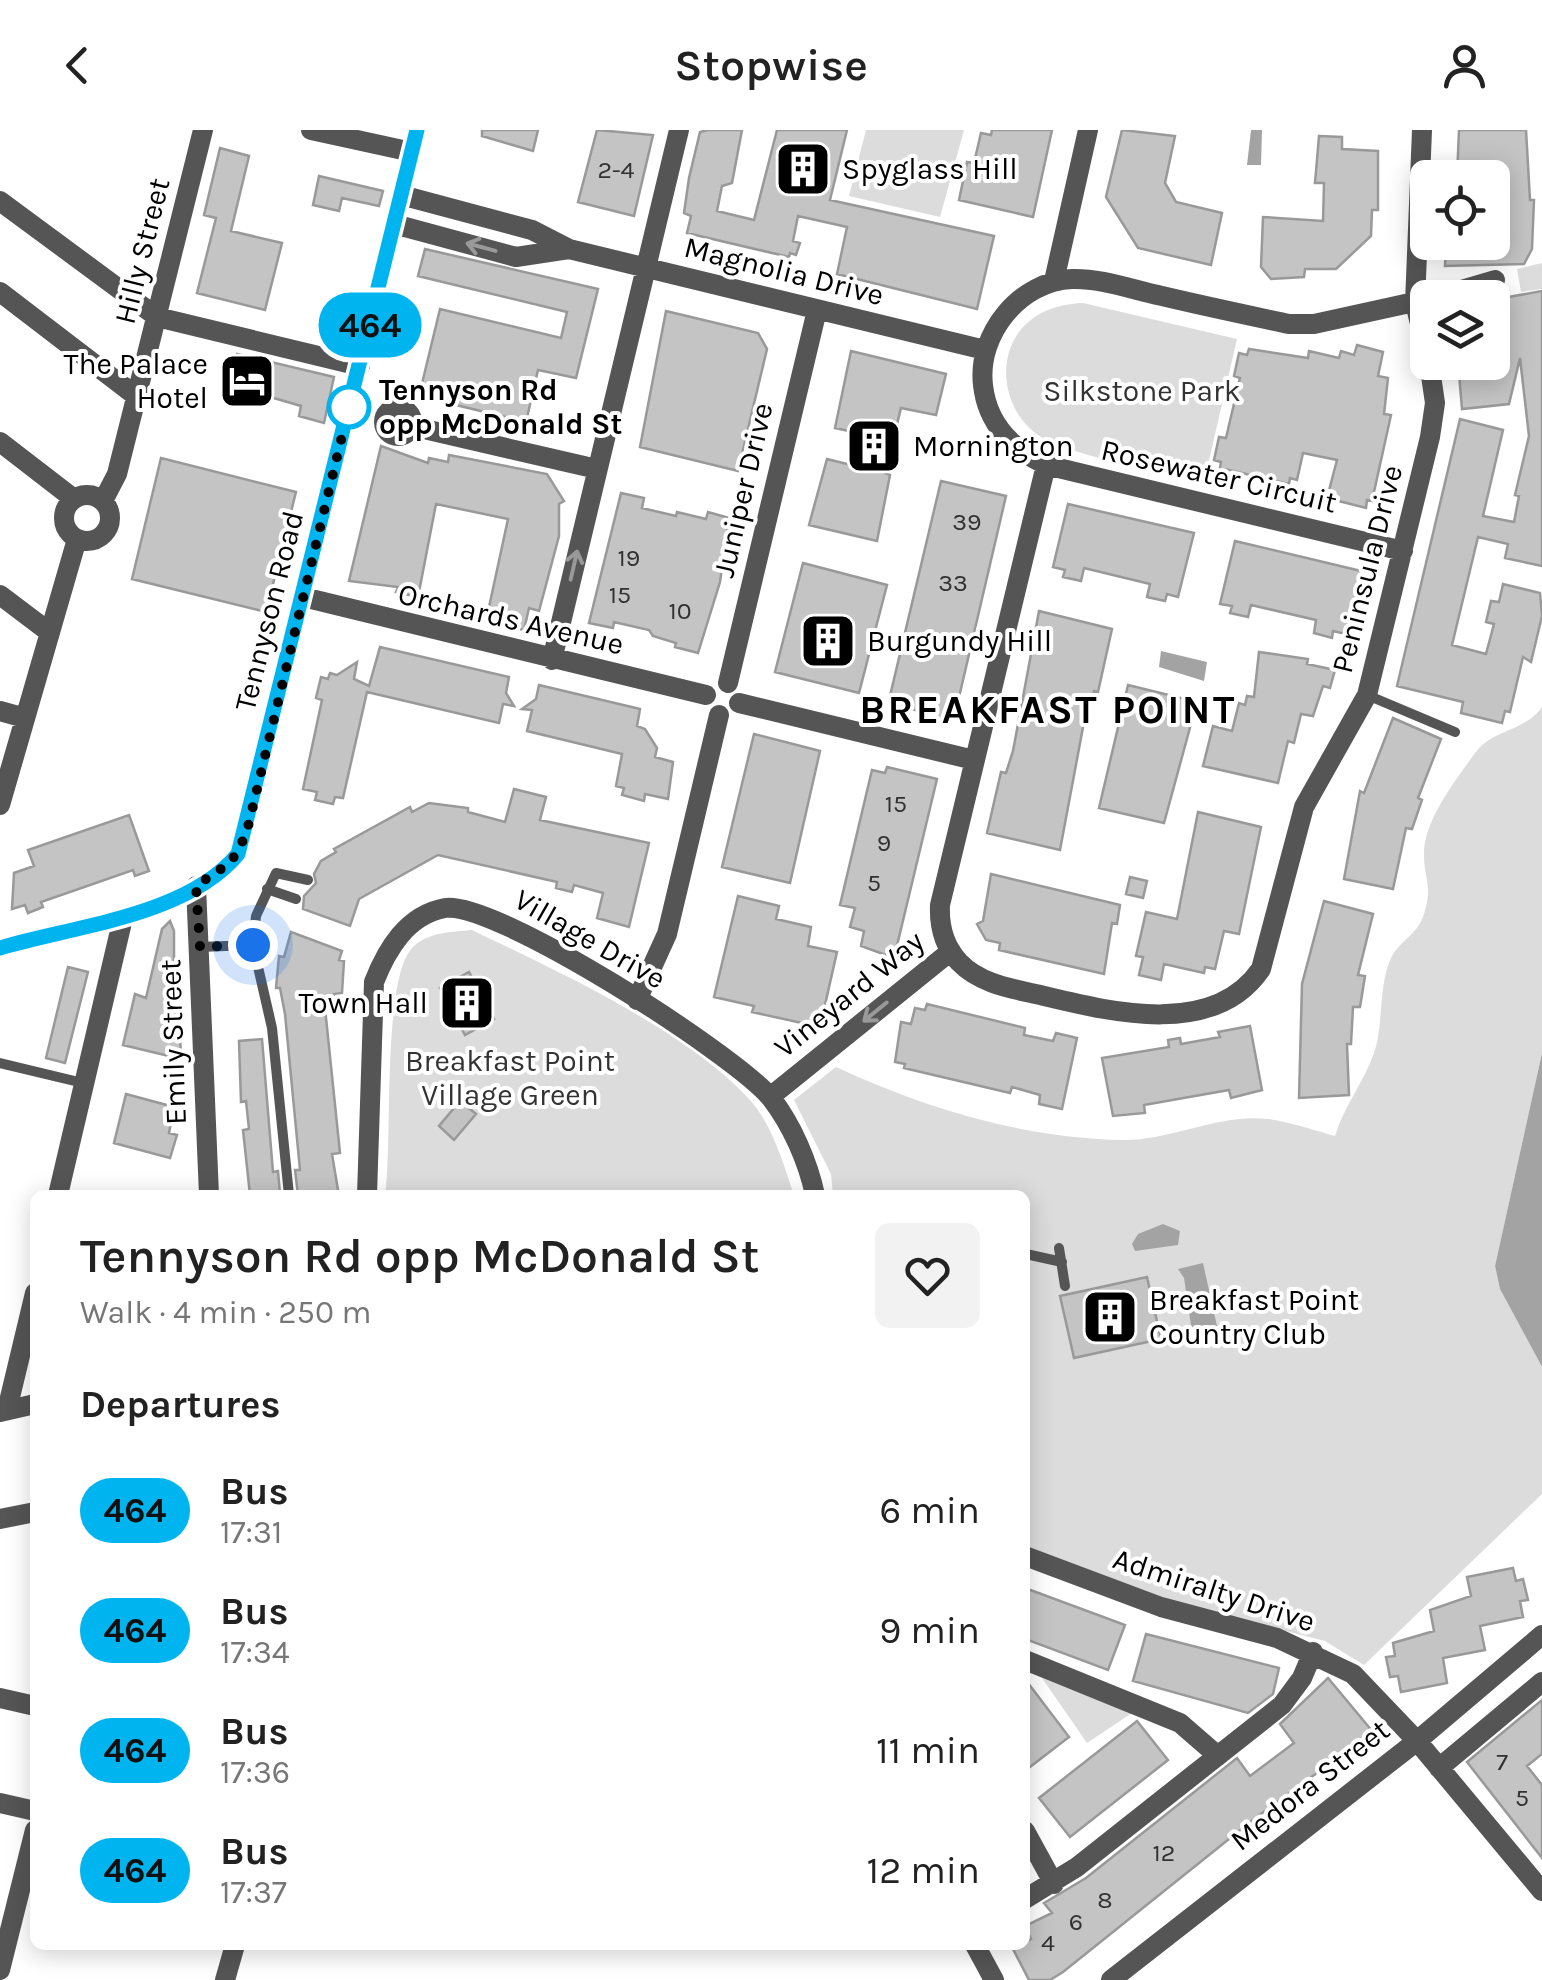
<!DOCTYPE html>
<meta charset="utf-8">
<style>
body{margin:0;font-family:Karla,sans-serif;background:#f2f2f2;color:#222;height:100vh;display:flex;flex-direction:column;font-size:38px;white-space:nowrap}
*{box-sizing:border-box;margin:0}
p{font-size:32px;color:#767676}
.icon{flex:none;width:55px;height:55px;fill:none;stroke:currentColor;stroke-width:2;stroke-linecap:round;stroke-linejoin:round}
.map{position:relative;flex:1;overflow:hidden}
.sheet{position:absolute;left:30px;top:1060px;width:1000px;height:760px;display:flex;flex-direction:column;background:#fff;border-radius:15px;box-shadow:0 5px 25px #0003}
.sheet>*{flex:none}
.badge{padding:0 20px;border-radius:32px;font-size:35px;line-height:65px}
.fabs{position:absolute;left:1410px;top:30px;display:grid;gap:20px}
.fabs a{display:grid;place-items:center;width:100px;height:100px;border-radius:15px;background:#fff;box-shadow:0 5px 25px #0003;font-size:50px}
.you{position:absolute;width:50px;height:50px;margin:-25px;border:8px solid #fff;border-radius:50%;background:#1a73e8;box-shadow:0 0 0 15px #1a73e833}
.map>.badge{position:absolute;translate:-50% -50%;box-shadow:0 0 0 5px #fff}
h2{padding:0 50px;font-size:38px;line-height:90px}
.round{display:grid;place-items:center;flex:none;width:105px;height:105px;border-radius:15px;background:#f2f2f2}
.overview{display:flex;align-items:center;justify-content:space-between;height:170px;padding:0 50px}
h1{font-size:48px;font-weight:600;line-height:75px}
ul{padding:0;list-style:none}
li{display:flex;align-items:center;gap:30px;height:120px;padding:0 50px}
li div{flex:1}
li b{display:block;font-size:38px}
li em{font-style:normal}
li .badge{min-width:110px;font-weight:700;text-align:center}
header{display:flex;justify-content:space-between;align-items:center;height:130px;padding:0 50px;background:#fff;font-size:45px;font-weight:600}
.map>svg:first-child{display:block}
.green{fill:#dcdcdc}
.water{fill:#a3a3a3}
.building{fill:#c4c4c4;stroke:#999;stroke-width:2.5}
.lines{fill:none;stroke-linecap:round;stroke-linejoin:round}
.lane{stroke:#555;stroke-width:10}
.street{stroke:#555;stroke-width:20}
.oneway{stroke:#999}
.line-casing{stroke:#fff;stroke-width:22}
.line{stroke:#00b5ef;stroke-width:15}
.walk{stroke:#000;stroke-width:10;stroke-dasharray:0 18}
.stop-dot{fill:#fff;stroke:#00b5ef;stroke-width:5}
.labels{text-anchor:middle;stroke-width:8;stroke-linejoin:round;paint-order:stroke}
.number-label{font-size:25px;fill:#313131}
.poi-label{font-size:30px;fill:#000;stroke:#fff;text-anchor:start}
.street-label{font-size:30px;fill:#000;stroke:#fff}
.stop-label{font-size:30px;font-weight:bold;fill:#000;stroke:#fff;text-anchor:start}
.park-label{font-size:30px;fill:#333;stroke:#fff}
.district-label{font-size:40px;font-weight:bold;letter-spacing:2.5px;fill:#000;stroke:#fff}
</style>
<header><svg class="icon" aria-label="back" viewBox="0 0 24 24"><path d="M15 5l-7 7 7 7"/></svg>Stopwise<svg class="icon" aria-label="person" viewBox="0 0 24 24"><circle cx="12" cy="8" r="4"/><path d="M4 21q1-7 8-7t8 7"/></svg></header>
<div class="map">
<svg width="1542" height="1850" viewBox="0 0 1542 1850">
<rect width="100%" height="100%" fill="#fff"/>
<path class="green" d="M866,0H964L940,87L849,66Z
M1542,133V159L1521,162L1517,139Z
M1083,173L1237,209L1204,352C1164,342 1072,326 1041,307C1010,288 997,245 1013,212C1027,184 1055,174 1083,173Z
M1542,577V923L1495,1136L1500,1159L1542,1237V1364L1364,1535L1325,1511L1161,1469L1025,1417V1065H833L831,1044L794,970L836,937C927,979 1022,1008 1124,1010C1172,1010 1220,983 1268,989C1290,992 1313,1000 1335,1006C1344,976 1364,952 1374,923C1384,894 1378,853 1392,826C1401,810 1418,804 1424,784C1433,755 1424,749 1424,725C1423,691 1456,650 1475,623C1492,599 1526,601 1542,577Z
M472,800C557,841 684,899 748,968C772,993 783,1033 794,1065H385C393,1015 381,845 414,816C429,802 453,802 472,800Z
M1042,1548L1132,1583L1087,1613Z"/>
<path class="water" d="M1251,0H1262L1261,35H1247Z
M1161,521L1207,532L1204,551L1159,537Z
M1542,923V1237L1500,1159L1495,1136Z
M1163,1094L1180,1101L1178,1115L1135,1121L1132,1114L1138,1104Z
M1203,1133L1217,1196L1192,1202L1184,1148L1178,1139Z"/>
<path class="building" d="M482,0H538L533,21L482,6Z
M597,0L653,5L634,86L578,72Z
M708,0H742L732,53L722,56L717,81L754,90L777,0H847L830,70L994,106L977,179L837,144L847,97L798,86L793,111L800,113L796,125L790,123L789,127L687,103L691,86L684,83L689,48L700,2Z
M992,0H1052L1033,87L959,70L967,32L974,33L981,3L991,5Z
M1122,0L1175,6L1165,53L1176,72L1222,83L1211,135L1138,118L1106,67Z
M1459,0H1526L1530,70H1534L1532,119L1524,134L1445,136L1446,114L1492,112V48H1457Z
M1319,6L1342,7V19L1378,21V80H1372L1371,106L1336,139H1305L1304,147L1271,149L1261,137L1263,87L1323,91L1324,53H1315Z
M220,18L249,26L231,101L282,113L265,180L197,163L216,88L204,85Z
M319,46L383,61L379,76L342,68L339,81L313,75Z
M425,119L598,159L576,248L538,240L526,292L419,266L440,179L561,208L567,182L418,146Z
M1542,161V436L1505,428L1508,414L1478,407L1452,515L1486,524L1494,494L1486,492L1491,471L1499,472L1503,454L1540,463L1542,486L1531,532L1523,527L1510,582L1505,581L1502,593L1461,583L1463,572L1397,556L1460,289L1503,300L1483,386L1514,392L1519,366L1515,365L1529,306L1520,228L1509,274L1462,279L1458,232H1492V170Z
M666,181L758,203L767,219L738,341L640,317Z
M1357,215L1383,222L1378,246L1388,248L1384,284L1391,285L1372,371L1367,370L1366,378L1327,368L1337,330L1303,323L1297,350L1290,348L1289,354L1220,338L1221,332L1214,330L1219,307L1226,308L1240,248L1234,246L1239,223L1247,225L1249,219L1308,228L1309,221L1339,228L1341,221L1354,225Z
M851,221L946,244L936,285L901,278L885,343L890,345L877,411L809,395L827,329L851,335L858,303L835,298Z
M237,224L334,247L324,293L299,286L301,276L267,266L268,259L231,249Z
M381,316L428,333L429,328L448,332L449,325L547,344L564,371L559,374V406L539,481L529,478L524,500L486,491L508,389L436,374L418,467L396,462L398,457L349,451Z
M161,328L296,362L266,482L132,449Z
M941,351L1006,366L960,563L952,588L943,589L902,576L903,570L890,566Z
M621,363L644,368L642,378L676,386L677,382L706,389L708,382L729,388L720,452L698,523L675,517L676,513L653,506L649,500L614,492L613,498L589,493Z
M1068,374L1194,403L1178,467L1167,464L1165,471L1147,467L1150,454L1084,438L1081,451L1063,447L1065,440L1053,437Z
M1235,411L1361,441L1346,504L1333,501L1332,508L1314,503L1316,490L1251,475L1248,487L1230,483L1232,476L1220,474Z
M803,433L887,455L859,563L775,542Z
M1039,481L1112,499L1098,562L1094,561L1087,593L1084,592L1060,720L987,703L1001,642L1006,643L1013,621Z
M380,517L509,547L506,563L514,576L503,574L499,593L367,562L343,668L335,667L333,674L315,670L317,662L303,659L322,570L316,568L321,547L328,549L330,543L337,545L357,532L354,549L369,556Z
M1259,522L1308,529L1307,534L1335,540L1330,558L1323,556L1313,586L1301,584L1294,613L1288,611L1278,653L1203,636L1213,596L1232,601L1239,573L1245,575L1247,566L1254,567Z
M539,555L640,579L637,596L645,599L657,618L655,627L673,632L668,669L645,664L644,671L622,665L624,658L616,656L622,624L527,601L532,580L522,579L536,569Z
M1128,555L1197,572L1164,693L1099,678Z
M1393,588L1441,609L1418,668L1422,670L1412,699L1406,698L1393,759L1344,749L1360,661L1364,663Z
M754,604L820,621L790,753L722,737Z
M887,637L937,649L894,828L861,816L864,801L850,797L855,778L840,775L872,640L885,643Z
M514,659L546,667L540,690L649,713L629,797L597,788L603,763L574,755L572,762L556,758L557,752L438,725L359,769L350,796L303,779L304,766L316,753L314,744L321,731L336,722L334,719L410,677L412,682L429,673L468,678V682L505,692Z
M1198,682L1261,697L1239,804L1224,801L1215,839L1205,837L1204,843L1164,834L1161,850L1139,845L1143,827L1136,826L1146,782L1177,789Z
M129,685L149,741L135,746L133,740L41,772L43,777L28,783L25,775L12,779L14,743L34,736L28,720Z
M991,744L1120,775L1117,794L1112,793L1104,844L999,820L1000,813L986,810L977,794L983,791Z
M1130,747L1147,751L1143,768L1126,764Z
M738,766L779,776L776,789L811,797L808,816L837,822L820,897L752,882L754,876L714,867Z
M1324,771L1373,784L1358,845L1365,846L1360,877H1353L1351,914H1347L1349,965L1299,968L1302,854Z
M170,791L174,801V874L179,876L181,929L123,915L135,864L146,868L162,799Z
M291,802L342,821L339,830L344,831L342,863L334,864L335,877L325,878L340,1023L332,1024L338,1060L335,1065H298L295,1040H300L285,884L280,858H276L279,826L284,827Z
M68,837L88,842L65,933L46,928Z
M469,842L494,889L465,905L440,858Z
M927,874L1025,898L1024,905L1053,911L1056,903L1077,908L1062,979L1039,974L1040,965L1012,957L1010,963L904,938L905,934L895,932L901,892L911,894L915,878L925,880Z
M1250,896L1262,960L1231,968L1229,960L1144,975L1145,983L1113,986L1102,928L1169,917L1168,910L1180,908L1181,914L1220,907L1218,902Z
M262,909L273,1042L278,1041L280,1064L250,1065L243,1000L249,999L246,971L241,972L239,911Z
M126,964L174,977L169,1003L177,1005L170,1028L114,1013Z
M460,971L476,984L454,1010L439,996Z
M1147,1147L1161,1209L1074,1228L1060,1166Z
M1513,1438L1516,1451L1523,1449L1528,1470L1520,1471L1523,1487L1480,1496L1485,1520L1443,1528L1447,1553L1401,1562L1398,1546L1390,1547L1386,1527L1395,1526L1393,1513L1434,1501L1430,1480L1471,1466L1467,1447Z
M1025,1458L1125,1495L1108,1540L1025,1509Z
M1146,1504L1279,1538L1273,1564L1248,1583L1133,1551Z
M1328,1548L1373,1602L1254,1689L1063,1842L1050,1850H1029L1013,1819L1031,1809L1025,1796L1052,1783L1044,1773L1086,1748L1237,1628L1250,1646L1294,1613L1280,1594Z
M1025,1549L1069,1607L1030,1637L1025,1630Z
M1542,1570V1624L1527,1636L1542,1655V1728L1467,1632Z
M1137,1591L1168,1630L1070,1707L1039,1668Z"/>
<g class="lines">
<path class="lane" d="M1367,565L1455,602
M267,759L296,769
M199,817L253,815
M0,933L83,953
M289,1065L272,898L253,815L256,786L276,743L308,750
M1059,1118L1065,1156
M1026,1124L1062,1132"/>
<path class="street" d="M311,0L412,22
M1422,0L1415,173L1428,226
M401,65L532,100L569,119L985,220
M0,71L157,187L360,236
M394,94L516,127L569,119
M1054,151L1088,0
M0,162L136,266
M1434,168L1495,150
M384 292a14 14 0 1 1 28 0a14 14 0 1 1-28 0Z
M411,296L597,339
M0,312L74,369
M1046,335L940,775C939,796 944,816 959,832C981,855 1015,859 1044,866C1111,882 1214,908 1261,839L1304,677L1367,565L1430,307L1435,273L1429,232
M64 388a23 23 0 1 1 46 0a23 23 0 1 1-46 0Z
M103,371L117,344L203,0
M1403,421L1046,335C1012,319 987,293 983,255C977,204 1020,151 1072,149C1101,148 1133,160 1162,166C1204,176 1247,185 1289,194H1314L1428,169
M0,465L49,502
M303,467L706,565
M552,530L679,0
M728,553L817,180
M739,573L974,630
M0,581L25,588
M0,675L77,409
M196,756L209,1065
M0,818C69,797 191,784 238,723L417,0
M637,870L667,804L719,585
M770,967L951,821
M58,1065L123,788
M367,1065L374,852C387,819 407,785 445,778C495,770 736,925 771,968C792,995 808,1032 815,1065
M7,1280L35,1163
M0,1282L35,1274
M0,1389L35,1382
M1025,1426L1161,1477L1277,1508L1353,1544L1417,1611L1542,1761
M1025,1530L1180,1593L1218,1626
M0,1568L35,1576
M1439,1638L1542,1552
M0,1673L35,1681
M1025,1701L1054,1754
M1025,1769L1077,1737L1282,1575L1302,1548L1313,1522
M975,1815L994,1850
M0,1840L35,1700
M225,1850L235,1815
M1111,1850L1417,1611L1542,1505"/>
</g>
<defs><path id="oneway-shaft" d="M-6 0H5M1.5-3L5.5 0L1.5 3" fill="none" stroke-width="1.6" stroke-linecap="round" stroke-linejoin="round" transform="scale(2.5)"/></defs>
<g class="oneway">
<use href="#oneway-shaft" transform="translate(481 117) rotate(-165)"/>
<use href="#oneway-shaft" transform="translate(574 435) rotate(-77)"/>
<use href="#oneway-shaft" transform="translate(875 882) rotate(141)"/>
</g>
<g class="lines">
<g class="line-casing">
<path id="line" d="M0,818C73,796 187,786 238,724L417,0"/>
</g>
<use href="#line" class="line"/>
<path class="walk" d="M253,815L200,817L196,756L231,732L246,705L349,277"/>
</g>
<defs>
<g id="building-square" transform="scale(2.875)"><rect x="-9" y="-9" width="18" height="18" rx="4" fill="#000" stroke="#fff"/><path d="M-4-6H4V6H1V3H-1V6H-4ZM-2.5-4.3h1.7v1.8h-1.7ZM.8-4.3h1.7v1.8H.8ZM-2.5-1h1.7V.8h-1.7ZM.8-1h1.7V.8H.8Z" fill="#fff"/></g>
<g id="hotel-square" transform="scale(2.875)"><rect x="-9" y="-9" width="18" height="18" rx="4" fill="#000" stroke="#fff"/><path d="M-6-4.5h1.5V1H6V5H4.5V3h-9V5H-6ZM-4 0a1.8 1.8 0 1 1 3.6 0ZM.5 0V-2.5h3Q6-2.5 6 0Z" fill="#fff"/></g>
</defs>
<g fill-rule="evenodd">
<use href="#building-square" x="803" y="39"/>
<use href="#hotel-square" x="247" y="251"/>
<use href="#building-square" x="874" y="316"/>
<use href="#building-square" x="828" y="511"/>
<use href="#building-square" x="467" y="873"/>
<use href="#building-square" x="1110" y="1187"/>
</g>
<circle class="stop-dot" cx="349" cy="277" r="20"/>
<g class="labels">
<g class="number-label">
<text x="616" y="48">2-4</text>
<text x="967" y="400">39</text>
<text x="629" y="436">19</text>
<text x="953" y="461">33</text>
<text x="620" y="473">15</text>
<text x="680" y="489">10</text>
<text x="896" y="682">15</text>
<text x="884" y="721">9</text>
<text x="874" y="761">5</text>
<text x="1502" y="1640">7</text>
<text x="1522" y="1676">5</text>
<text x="1164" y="1731">12</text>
<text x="1105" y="1778">8</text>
<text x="1076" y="1800">6</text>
<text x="1048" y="1821">4</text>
</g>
<g class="poi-label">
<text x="842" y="49">Spyglass Hill</text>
<text x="208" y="244" text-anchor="end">The Palace<tspan x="208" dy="34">Hotel</tspan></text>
<text x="913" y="326">Mornington</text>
<text x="867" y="521">Burgundy Hill</text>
<text x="428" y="883" text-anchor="end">Town Hall</text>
<text x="1149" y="1180">Breakfast Point<tspan x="1149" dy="34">Country Club</tspan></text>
</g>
<g class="street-label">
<text transform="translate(142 121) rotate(-76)" y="10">Hilly Street</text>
<text transform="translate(784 141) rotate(14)" y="10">Magnolia Drive</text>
<text transform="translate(1219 346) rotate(13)" y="10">Rosewater Circuit</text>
<text transform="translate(743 360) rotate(-77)" y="10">Juniper Drive</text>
<text transform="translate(1367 439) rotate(-76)" y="10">Peninsula Drive</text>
<text transform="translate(269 481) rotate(-76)" y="10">Tennyson Road</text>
<text transform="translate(511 489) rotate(13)" y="10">Orchards Avenue</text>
<text transform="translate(590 809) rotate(30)" y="10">Village Drive</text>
<text transform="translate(849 864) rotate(-39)" y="10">Vineyard Way</text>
<text transform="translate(173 912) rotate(-92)" y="10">Emily Street</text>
<text transform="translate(1214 1460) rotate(18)" y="10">Admiralty Drive</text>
<text transform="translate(1310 1655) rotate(-38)" y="10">Medora Street</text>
</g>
<g class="stop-label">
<text x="379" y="270">Tennyson Rd<tspan x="379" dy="34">opp McDonald St</tspan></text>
</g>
<g class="park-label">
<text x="1142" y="271">Silkstone Park</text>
<text x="510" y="941">Breakfast Point<tspan x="510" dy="34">Village Green</tspan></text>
</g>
<g class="district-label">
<text x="1048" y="593">BREAKFAST POINT</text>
</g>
</g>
</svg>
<div class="fabs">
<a><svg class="icon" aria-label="locate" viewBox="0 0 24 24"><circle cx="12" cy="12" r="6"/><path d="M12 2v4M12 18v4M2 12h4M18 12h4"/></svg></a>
<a><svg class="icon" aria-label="layers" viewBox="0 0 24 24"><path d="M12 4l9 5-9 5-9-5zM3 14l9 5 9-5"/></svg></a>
</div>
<div class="you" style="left:253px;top:815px"></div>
<b class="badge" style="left:370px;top:195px;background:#00b5ef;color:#111">464</b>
<section class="sheet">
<div class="overview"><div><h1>Tennyson Rd opp McDonald St</h1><p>Walk · 4 min · 250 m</p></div><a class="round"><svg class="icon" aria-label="heart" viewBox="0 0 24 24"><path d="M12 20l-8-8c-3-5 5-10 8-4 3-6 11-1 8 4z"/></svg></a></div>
<h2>Departures</h2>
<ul>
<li><span class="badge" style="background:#00b5ef;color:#111">464</span><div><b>Bus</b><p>17:31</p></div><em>6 min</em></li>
<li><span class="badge" style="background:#00b5ef;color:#111">464</span><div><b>Bus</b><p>17:34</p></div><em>9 min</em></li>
<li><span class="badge" style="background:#00b5ef;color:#111">464</span><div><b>Bus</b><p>17:36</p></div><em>11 min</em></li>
<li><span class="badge" style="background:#00b5ef;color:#111">464</span><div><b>Bus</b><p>17:37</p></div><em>12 min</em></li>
</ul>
</section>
</div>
